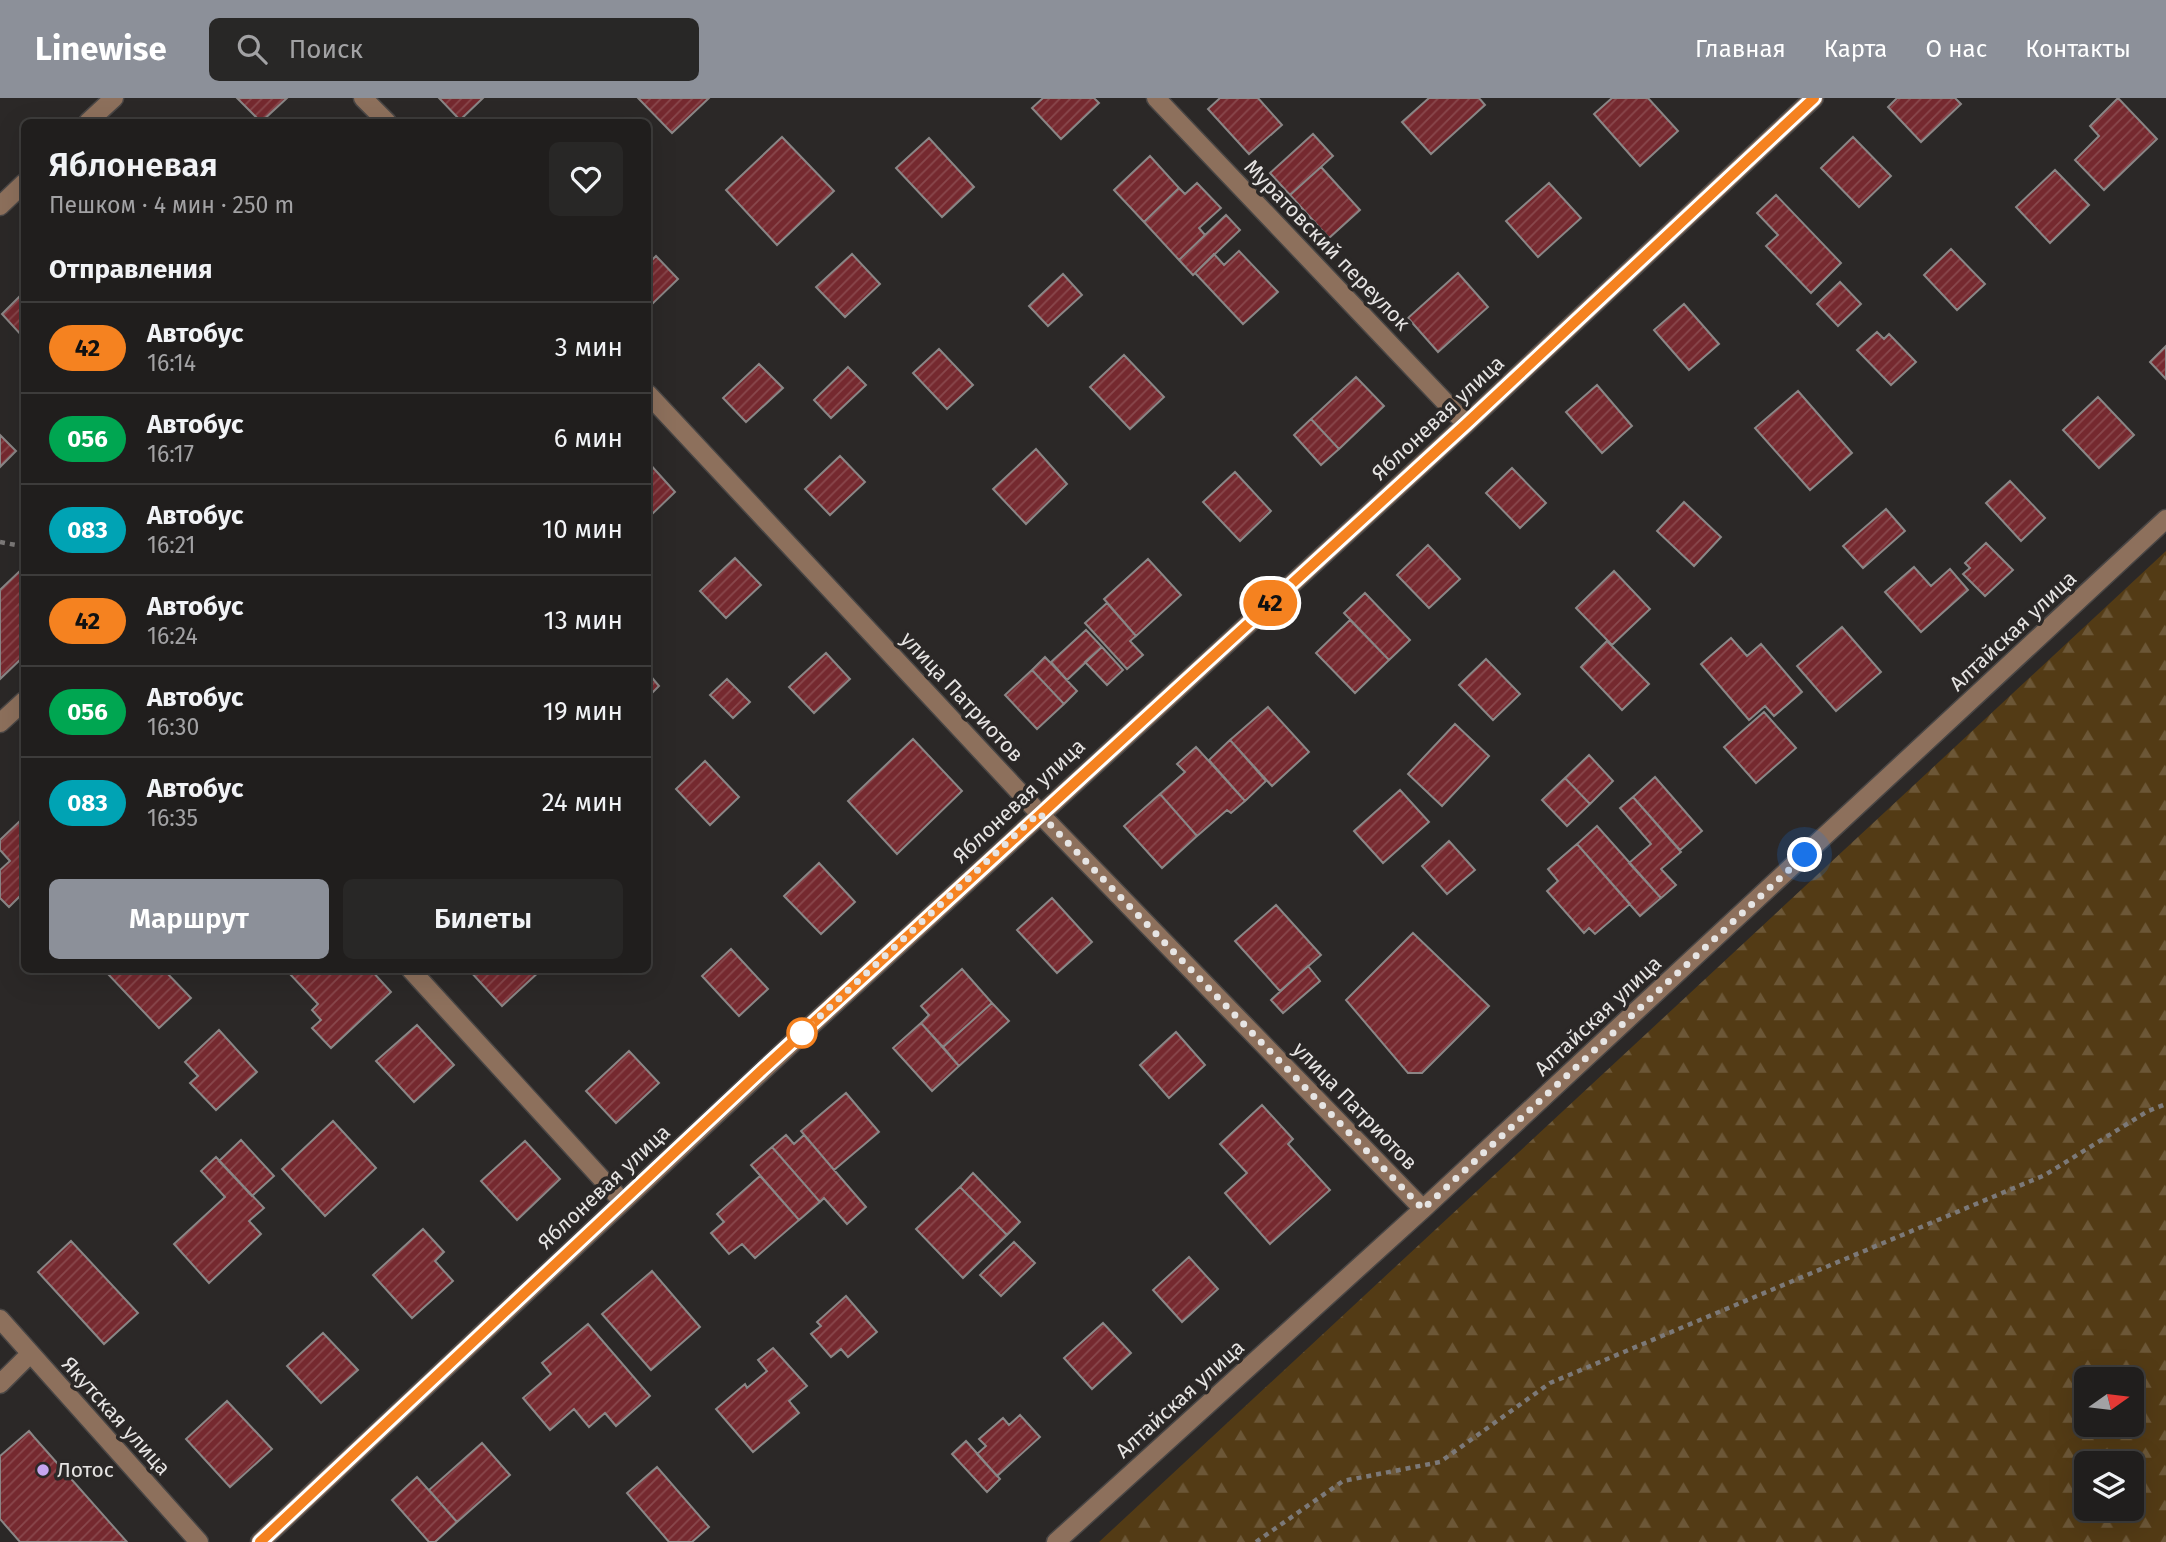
<!DOCTYPE html>
<html lang="ru">
<meta charset="utf-8">
<style>
body{margin:0;font-family:"Fira Sans",sans-serif;background:#282726;color:#f1f3f6;height:100vh;display:flex;flex-direction:column;font-size:26px;white-space:nowrap}
*{box-sizing:border-box;margin:0}
p{font-size:23px;color:#a2a2a4}
.icon{flex:none;width:38px;height:38px;fill:none;stroke:currentColor;stroke-width:2;stroke-linecap:round;stroke-linejoin:round}
.map{position:relative;flex:1;overflow:hidden}
.details{position:absolute;left:21px;top:21px;width:630px;height:854px;display:flex;flex-direction:column;background:#201e1d;border-radius:10px;box-shadow:0 7px 28px #0002,0 0 0 2px #3d3c3b}
.details>*{flex:none}
.badge{padding:0 14px;border-radius:23px;font-size:24px;line-height:46px}
.needle{width:46px;rotate:76deg}
.buttons{position:absolute;left:2074px;top:1269px;display:grid;gap:14px}
.buttons a{display:grid;place-items:center;width:70px;height:70px;border-radius:10px;background:#201e1d;box-shadow:0 7px 28px #0002,0 0 0 2px #3d3c3b;font-size:35px}
.you{position:absolute;width:35px;height:35px;margin:-18px;border:5px solid #fff;border-radius:50%;background:#1a73e8;box-shadow:0 0 0 10px #1a73e833}
.map>.badge{position:absolute;translate:-50% -50%;box-shadow:0 0 0 4px #fff}
h2{padding:0 28px;font-size:26px;line-height:63px}
.round{display:grid;place-items:center;flex:none;width:74px;height:74px;border-radius:10px;background:#282726}
.overview{display:flex;align-items:center;justify-content:space-between;height:119px;padding:0 28px}
h1{font-size:33px;font-weight:600;line-height:52px}
.primary-button{display:flex;gap:14px;margin-top:auto;padding:14px 28px}
.primary-button a{flex:1;height:80px;border-radius:10px;background:#8c9099;color:#fff;font-size:28px;font-weight:600;line-height:80px;text-align:center}
.primary-button a+a{background:#282726;color:#f1f3f6}
ul{padding:0;list-style:none}
li{display:flex;align-items:center;gap:21px;height:91px;padding:0 28px;border-top:2px solid #3d3c3b}
li div{flex:1}
li b{display:block;font-size:26px}
li em{font-style:normal}
li .badge{min-width:77px;font-weight:700;text-align:center}
header{display:flex;align-items:center;gap:42px;box-sizing:border-box;height:98px;padding:0 35px;background:#8c9099;color:#fff}
header strong{font-size:33px}
nav{display:flex;gap:38px;margin-inline-start:auto;font-size:24px}
.search{width:490px;height:63px;background:#282726;display:flex;align-items:center;gap:18px;box-sizing:border-box;padding:0 24px;border-radius:10px;color:#a2a2a4;font-size:26px}
.map>svg:first-child{display:block}
.forest{fill:url(#forest-firs);fill-rule:evenodd}
.building{fill:url(#building-hatch);stroke:#8a8686;stroke-width:2}
.lines{fill:none;stroke-linecap:round;stroke-linejoin:round}
.minor-casing{stroke:#494645;stroke-width:21}
.path{stroke:#7c7978;stroke-width:4.5;stroke-dasharray:5 5;stroke-linecap:butt}
.minor{stroke:#8d705c;stroke-width:18}
.line-casing{stroke:#fff;stroke-width:16}
.line{stroke:#f58220;stroke-width:10}
.walk{stroke:#e6e4e3;stroke-width:7;stroke-dasharray:0 12.6}
.stop-dot{fill:#fff;stroke:#f58220;stroke-width:3.5}
.poi-dot{fill:#c6a6f0;stroke:#2b2827;stroke-width:2.5}
.labels{text-anchor:middle;stroke-width:7;stroke-linejoin:round;paint-order:stroke}
.street-label{font-size:21px;fill:#e6e4e3;stroke:#2b2827}
.poi-label{font-size:21px;fill:#e6e4e3;stroke:#2b2827;text-anchor:start}
</style>
<header>
<strong>Linewise</strong>
<div class="search"><svg class="icon" aria-label="search" viewBox="0 0 24 24"><circle cx="10" cy="10" r="6"/><path d="M15 15l6 6"/></svg>Поиск</div>
<nav><a>Главная</a><a>Карта</a><a>О нас</a><a>Контакты</a></nav>
</header>
<div class="map">
<svg width="2166" height="1444" viewBox="0 0 2166 1444">
<defs>
<pattern id="forest-firs" width="22" height="20" patternUnits="userSpaceOnUse" patternTransform="scale(1.75)"><rect width="22" height="20" fill="#533b15"/><path d="M5 1l3.5 6h-7zM16 11l3.5 6h-7z" fill="#6c5737"/></pattern>
<pattern id="building-hatch" width="6" height="6" patternUnits="userSpaceOnUse" patternTransform="scale(1.75)"><rect width="6" height="6" fill="#75292f"/><path d="M-1 1l2-2M0 6l6-6M5 7l2-2" fill="none" stroke="#89484d"/></pattern>
</defs>
<rect width="100%" height="100%" fill="#2b2827"/>
<path class="forest" d="M2166,453V1444H1099ZM2086,1281H2132V1326H2086ZM2086,1365H2132V1410H2086Z"/>
<path class="building" d="M237,0H287L261,24Z
M439,0H483L460,22Z
M638,0H709L672,35Z
M1043,0H1094L1099,5L1061,41L1032,10Z
M1220,0H1258L1282,27L1249,56L1208,11Z
M1429,0H1479L1485,7L1431,56L1402,24Z
M1612,0H1648L1678,33L1640,68L1594,16Z
M1897,0H1955L1961,6L1921,44L1888,9Z
M2118,0L2157,41L2104,92L2075,62L2099,38L2090,28Z
M1313,36L1333,58L1290,97L1270,75Z
M782,39L834,93L777,147L726,92Z
M1853,39L1891,78L1859,109L1821,70Z
M929,40L974,89L942,119L896,70Z
M1150,58L1179,90L1144,124L1114,92Z
M1321,69L1360,112L1329,140L1290,97Z
M2055,72L2089,107L2050,145L2016,109Z
M1197,85L1221,110L1199,130L1205,137L1179,162L1144,124L1179,90L1185,96Z
M1549,85L1581,120L1538,159L1506,123Z
M1776,97L1841,165L1811,195L1766,148L1778,137L1757,115Z
M1226,117L1240,132L1193,177L1179,162Z
M1951,151L1985,186L1957,212L1924,177Z
M1239,153L1278,194L1243,226L1195,175L1214,156L1224,167Z
M852,156L880,186L845,219L816,189Z
M656,158L678,181L648,210V166Z
M1458,175L1488,209L1438,254L1408,220Z
M1063,176L1082,197L1048,228L1029,208Z
M1840,184L1861,206L1838,228L1817,206Z
M24,194V235L22,238L2,216Z
M1684,206L1719,246L1689,272L1654,232Z
M1877,234L1884,241L1889,236L1916,264L1891,287L1857,252Z
M2166,248V281L2150,264Z
M939,251L973,287L947,311L913,275Z
M1124,257L1164,299L1130,331L1090,289Z
M759,266L783,290L746,324L723,300Z
M848,269L866,287L831,320L814,302Z
M1356,279L1384,308L1339,351L1311,321Z
M1597,287L1632,328L1602,355L1566,314Z
M1798,293L1852,355L1810,392L1755,330Z
M2098,299L2134,337L2099,370L2063,332Z
M1311,321L1339,351L1321,367L1294,337Z
M0,337L16,353L0,369Z
M1036,351L1067,386L1026,426L993,391Z
M840,358L865,384L830,417L805,391Z
M648,364L675,394L648,420Z
M1512,370L1546,405L1520,430L1486,395Z
M1235,374L1271,413L1240,443L1203,404Z
M2010,383L2045,420L2021,443L1986,405Z
M1684,404L1721,439L1694,468L1657,433Z
M1886,411L1905,433L1863,470L1843,448Z
M1986,445L2013,472L1985,498L1963,476L1970,470L1965,465Z
M1428,447L1460,481L1429,510L1397,477Z
M735,460L761,487L726,520L700,493Z
M1148,461L1181,497L1136,538L1104,501Z
M24,469V558L0,581V492Z
M1914,469L1931,488L1950,471L1968,492L1921,534L1885,494Z
M1614,473L1650,511L1612,547L1576,510Z
M1365,495L1410,542L1389,562L1344,515Z
M1107,505L1136,538L1130,543L1143,557L1127,571L1085,525Z
M1350,522L1389,562L1355,595L1316,555Z
M1842,529L1881,574L1836,613L1797,568Z
M1086,532L1102,549L1067,582L1051,564Z
M1731,540L1747,558L1761,546L1802,594L1774,618L1765,608L1749,622L1701,566Z
M1607,543L1649,586L1622,612L1581,569Z
M1102,549L1123,572L1107,587L1085,564Z
M826,555L850,581L814,615L789,589Z
M1045,559L1077,593L1064,606L1032,572Z
M1486,561L1520,596L1493,622L1459,587Z
M1032,572L1064,606L1037,631L1005,597Z
M648,575L659,588L648,599Z
M727,581L750,604L733,620L710,597Z
M1268,609L1309,654L1272,688L1230,642Z
M1764,614L1796,650L1756,685L1724,649Z
M1455,626L1489,658L1442,708L1408,676Z
M913,641L962,693L897,756L848,703Z
M1230,642L1266,683L1245,703L1209,662Z
M1196,649L1245,703L1231,715L1227,712L1197,738L1160,696L1185,674L1177,666Z
M1589,657L1613,683L1590,706L1565,680Z
M705,663L739,699L710,727L676,691Z
M1655,679L1702,733L1680,752L1633,699Z
M1565,680L1590,706L1567,728L1542,702Z
M1400,692L1429,724L1383,765L1354,733Z
M1160,696L1197,738L1162,770L1124,728Z
M1633,699L1681,754L1661,771L1676,787L1661,800L1629,765L1651,746L1620,710Z
M22,721L24,794L9,809L0,800V772L10,763L0,752V742Z
M1597,728L1661,800L1640,818L1577,746Z
M1449,743L1475,772L1447,796L1422,768Z
M1577,746L1630,806L1595,836L1589,830L1584,835L1547,793L1558,783L1548,771Z
M819,765L855,804L821,836L784,798Z
M1052,800L1092,844L1057,875L1017,832Z
M1276,807L1321,857L1280,893L1235,843Z
M1413,835L1489,908L1422,975H1408L1346,902Z
M731,851L768,891L739,918L702,878Z
M1308,868L1320,883L1283,915L1271,902Z
M962,871L992,905L943,949L921,925L929,917L921,908Z
M109,872H164L191,900L159,930L106,874Z
M291,872H371L391,894L331,950L312,930L321,922L312,912L318,906L288,874Z
M469,872H541L502,908Z
M992,905L1009,923L959,968L943,949Z
M921,925L959,968L932,993L893,950Z
M417,927L454,967L414,1004L376,963Z
M219,932L257,974L216,1012L190,985L198,978L185,964Z
M1176,934L1205,967L1169,1000L1140,967Z
M629,953L659,985L616,1025L586,993Z
M846,995L879,1034L834,1072L801,1033Z
M1262,1007L1293,1041L1288,1046L1330,1092L1270,1146L1225,1095L1247,1075L1220,1046Z
M333,1023L376,1070L325,1118L282,1071Z
M786,1037L794,1046L804,1037L866,1109L847,1126L824,1100L820,1104L772,1049Z
M241,1042L274,1078L252,1098L219,1063Z
M525,1043L560,1081L517,1122L481,1083Z
M772,1049L820,1104L799,1122L751,1067Z
M216,1059L264,1110L249,1123L261,1136L209,1185L174,1146L225,1099L201,1073Z
M973,1075L1020,1124L1007,1137L960,1089Z
M760,1078L799,1122L755,1160L742,1146L729,1156L711,1135L724,1124L717,1116Z
M960,1089L1007,1137L963,1180L916,1131Z
M423,1131L444,1154L435,1163L453,1183L412,1220L373,1177Z
M71,1143L138,1215L104,1246L38,1174Z
M1014,1144L1035,1165L1001,1198L980,1177Z
M1189,1159L1218,1191L1182,1224L1153,1192Z
M652,1173L700,1229L651,1272L602,1216Z
M846,1198L877,1234L848,1259L841,1251L831,1259L811,1236L821,1228L817,1224Z
M1103,1225L1131,1255L1092,1291L1064,1260Z
M588,1226L650,1298L616,1328L605,1315L589,1329L574,1311L550,1332L523,1300L551,1276L542,1265Z
M323,1235L358,1272L321,1305L287,1268Z
M773,1250L807,1288L789,1303L799,1315L753,1354L716,1311L745,1286L747,1290L767,1273L758,1262Z
M227,1303L272,1351L230,1389L186,1341Z
M1020,1317L1040,1339L997,1378L977,1356L986,1348L979,1341L1003,1320L1009,1327Z
M29,1333L34,1339L127,1444H20L0,1421V1358Z
M966,1343L1000,1381L987,1394L952,1356Z
M482,1345L510,1377L457,1424L429,1392Z
M657,1369L709,1429L692,1444H669L627,1395Z
M417,1379L457,1424L435,1444H429L392,1402Z"/>
<g class="lines">
<g class="minor-casing">
<path id="minor" d="M363,0L387,24
M1156,0L1466,326
M88,24L114,0
M0,108L24,85
M648,296L1039,715L1423,1111
M0,625L24,603
M411,872L622,1103
M0,1221L199,1444
M0,1286L30,1256
M260,1444L804,934L1466,326L1814,0
M1056,1444L1423,1111L2166,421"/>
</g>
<path class="path" d="M0,444L21,448L24,451
M1256,1444L1343,1383L1440,1364L1550,1285L2045,1077L2148,1013L2166,1006"/>
<use href="#minor" class="minor"/>
</g>
<g class="lines">
<g class="line-casing">
<path id="line" d="M260,1444L763,971L1466,326L1814,0"/>
</g>
<use href="#line" class="line"/>
<path class="walk" d="M802,935L1039,715L1423,1111L1805,757"/>
</g>
<circle class="stop-dot" cx="802" cy="935" r="14"/>
<circle class="poi-dot" cx="43" cy="1372" r="7"/>
<g class="labels">
<g class="street-label">
<text transform="translate(1327 147) rotate(46)" y="7">Муратовский переулок</text>
<text transform="translate(1438 320) rotate(-43)" y="7">Яблоневая улица</text>
<text transform="translate(2013 533) rotate(-43)" y="7">Алтайская улица</text>
<text transform="translate(962 599) rotate(47)" y="7">улица Патриотов</text>
<text transform="translate(1019 703) rotate(-43)" y="7">Яблоневая улица</text>
<text transform="translate(1598 918) rotate(-43)" y="7">Алтайская улица</text>
<text transform="translate(1355 1008) rotate(46)" y="7">улица Патриотов</text>
<text transform="translate(604 1089) rotate(-43)" y="7">Яблоневая улица</text>
<text transform="translate(1180 1301) rotate(-42)" y="7">Алтайская улица</text>
<text transform="translate(116 1318) rotate(48)" y="7">Якутская улица</text>
</g>
<g class="poi-label">
<text x="57" y="1379">Лотос</text>
</g>
</g>
</svg>
<div class="buttons">
<a><svg class="needle" viewBox="-14 -14 28 28"><path d="M0-13l5 13h-10z" fill="#e53935"/><path d="M0 13l5-13h-10z" fill="#a2a2a4"/></svg></a>
<a><svg class="icon" aria-label="layers" viewBox="0 0 24 24"><path d="M12 4l9 5-9 5-9-5zM3 14l9 5 9-5"/></svg></a>
</div>
<div class="you" style="left:1805px;top:757px"></div>
<b class="badge" style="left:1270px;top:505px;background:#f58220;color:#111">42</b>
<section class="details">
<div class="overview"><div><h1>Яблоневая</h1><p>Пешком · 4 мин · 250 m</p></div><a class="round"><svg class="icon" aria-label="heart" viewBox="0 0 24 24"><path d="M12 20l-8-8c-3-5 5-10 8-4 3-6 11-1 8 4z"/></svg></a></div>
<h2>Отправления</h2>
<ul>
<li><span class="badge" style="background:#f58220;color:#111">42</span><div><b>Автобус</b><p>16:14</p></div><em>3 мин</em></li>
<li><span class="badge" style="background:#00a651;color:#fff">056</span><div><b>Автобус</b><p>16:17</p></div><em>6 мин</em></li>
<li><span class="badge" style="background:#00a3b4;color:#fff">083</span><div><b>Автобус</b><p>16:21</p></div><em>10 мин</em></li>
<li><span class="badge" style="background:#f58220;color:#111">42</span><div><b>Автобус</b><p>16:24</p></div><em>13 мин</em></li>
<li><span class="badge" style="background:#00a651;color:#fff">056</span><div><b>Автобус</b><p>16:30</p></div><em>19 мин</em></li>
<li><span class="badge" style="background:#00a3b4;color:#fff">083</span><div><b>Автобус</b><p>16:35</p></div><em>24 мин</em></li>
</ul>
<div class="primary-button"><a>Маршрут</a><a>Билеты</a></div>
</section>
</div>
